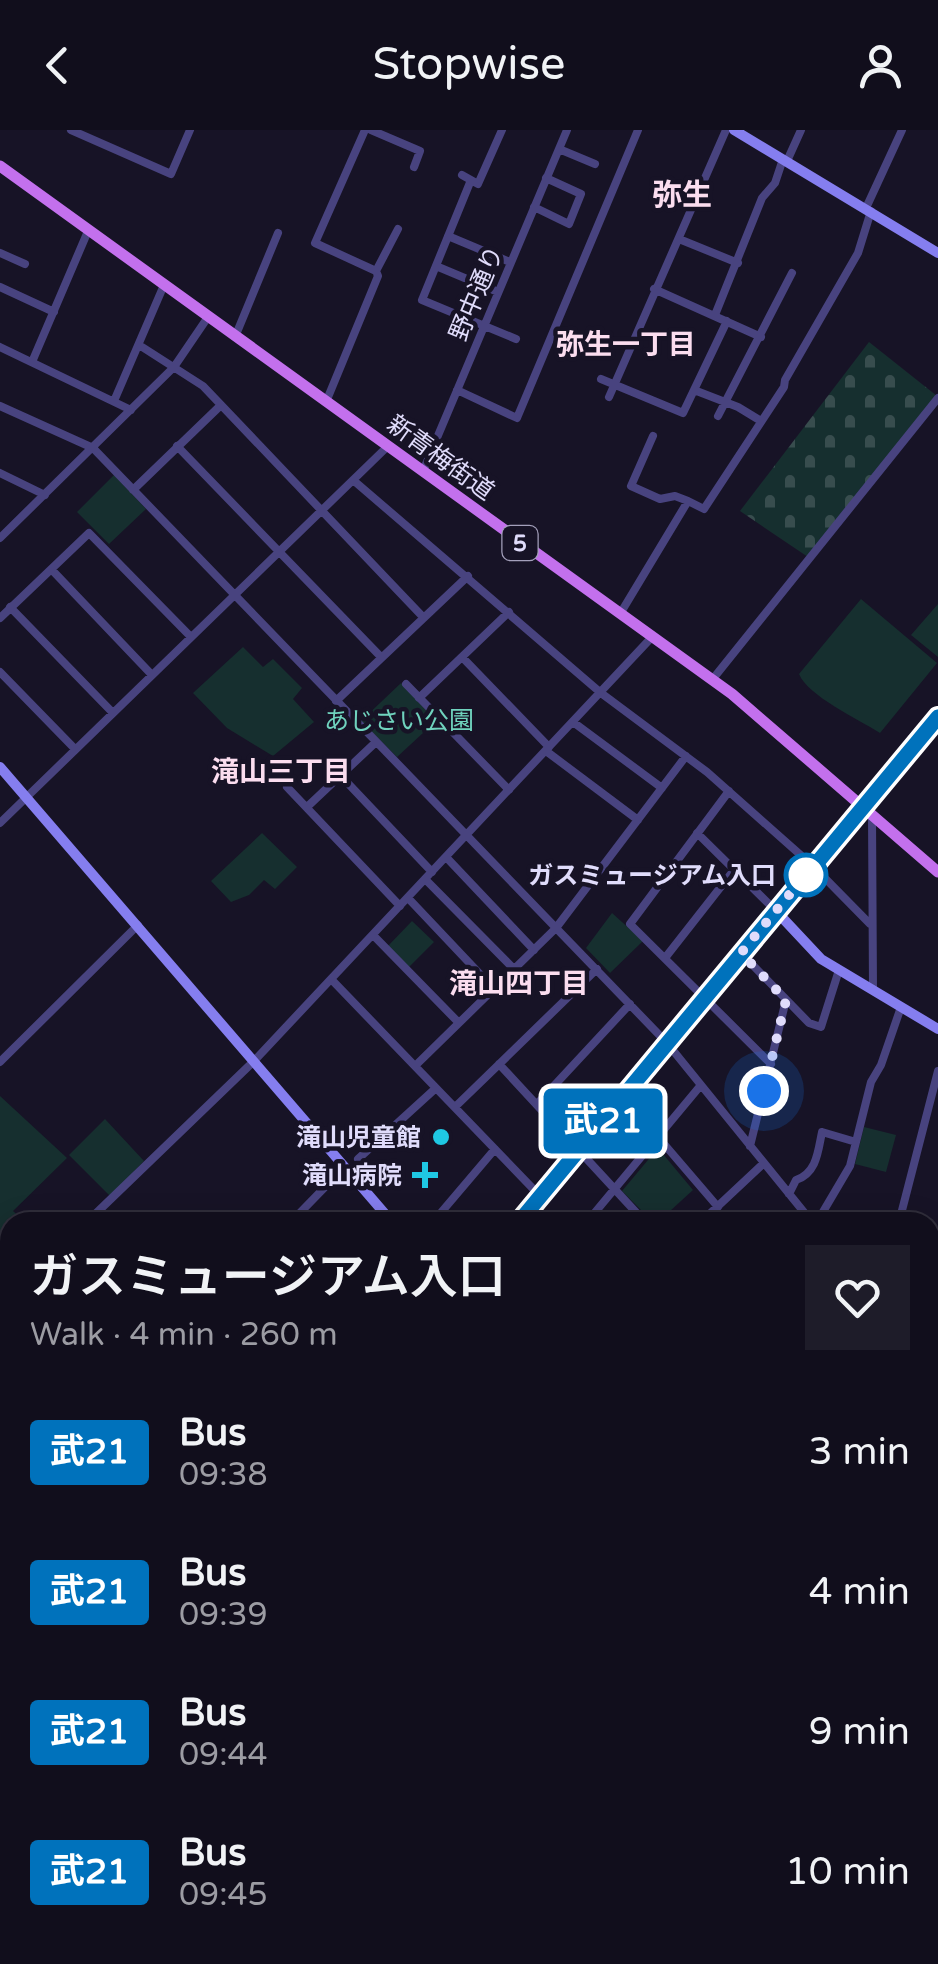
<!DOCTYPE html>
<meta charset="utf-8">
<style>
body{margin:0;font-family:"Varela Round","Noto Sans JP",sans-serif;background:#1e1c29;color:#f1f3f6;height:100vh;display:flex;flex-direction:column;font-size:38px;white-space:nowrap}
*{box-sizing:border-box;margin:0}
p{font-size:32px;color:#9c9ca3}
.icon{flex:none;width:55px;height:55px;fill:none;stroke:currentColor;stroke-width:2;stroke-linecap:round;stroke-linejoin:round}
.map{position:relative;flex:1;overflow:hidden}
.side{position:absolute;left:0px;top:1082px;width:940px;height:752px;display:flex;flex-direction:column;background:#110e1c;border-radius:30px 30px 0 0;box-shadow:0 5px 25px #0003,0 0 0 2px #302e3b}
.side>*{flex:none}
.badge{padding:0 20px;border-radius:8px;font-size:35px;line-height:65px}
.you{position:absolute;width:50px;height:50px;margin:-25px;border:8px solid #fff;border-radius:50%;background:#1a73e8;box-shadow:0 0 0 15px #1a73e833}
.map>.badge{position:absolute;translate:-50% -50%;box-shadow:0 0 0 5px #fff}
.round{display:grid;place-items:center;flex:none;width:105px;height:105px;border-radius:0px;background:#1e1c29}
.headline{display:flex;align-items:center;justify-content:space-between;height:170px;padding:0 30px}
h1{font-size:48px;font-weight:600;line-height:75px}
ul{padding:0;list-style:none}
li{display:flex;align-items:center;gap:30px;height:140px;padding:0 30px}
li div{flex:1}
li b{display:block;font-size:38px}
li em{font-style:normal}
li .badge{min-width:110px;font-weight:700;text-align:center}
header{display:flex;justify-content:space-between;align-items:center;height:130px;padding:0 30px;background:#110e1c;font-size:45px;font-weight:600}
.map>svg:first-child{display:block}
.cemetery{fill:url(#cemetery-stones)}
.green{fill:#162f2f}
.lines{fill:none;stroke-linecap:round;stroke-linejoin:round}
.stream{stroke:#17294a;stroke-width:2.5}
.street{stroke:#48437f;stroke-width:8}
.secondary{stroke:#857eef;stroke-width:10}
.primary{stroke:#c370ed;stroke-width:11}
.line-casing{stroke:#fff;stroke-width:22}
.line{stroke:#0072bc;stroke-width:15}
.walk{stroke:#e0dcfb;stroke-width:10;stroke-dasharray:0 18}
.stop-dot{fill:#fff;stroke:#0072bc;stroke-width:5}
.poi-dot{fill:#1fc8e3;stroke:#171326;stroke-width:4}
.labels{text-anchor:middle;stroke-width:9;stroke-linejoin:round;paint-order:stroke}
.shield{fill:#171326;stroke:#a4a0bb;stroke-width:2.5}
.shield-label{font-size:22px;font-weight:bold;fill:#e0dcfb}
.street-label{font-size:25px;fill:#e0dcfb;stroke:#171326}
.park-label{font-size:25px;fill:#70d3be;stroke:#171326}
.stop-label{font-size:25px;font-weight:bold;fill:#e0dcfb;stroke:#171326;text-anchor:end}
.poi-label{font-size:25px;font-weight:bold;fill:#e0dcfb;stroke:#171326;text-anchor:end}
.neighbourhood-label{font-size:28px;font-weight:bold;fill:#fbddef;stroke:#171326}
.quarter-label{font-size:30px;font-weight:bold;fill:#fbddef;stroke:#171326}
</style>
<header><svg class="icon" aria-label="back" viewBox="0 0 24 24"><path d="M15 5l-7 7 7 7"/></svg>Stopwise<svg class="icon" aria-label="person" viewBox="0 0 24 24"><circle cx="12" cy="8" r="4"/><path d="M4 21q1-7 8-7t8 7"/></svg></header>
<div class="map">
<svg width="938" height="1834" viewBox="0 0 938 1834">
<defs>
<pattern id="cemetery-stones" width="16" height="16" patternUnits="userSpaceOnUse" patternTransform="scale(2.5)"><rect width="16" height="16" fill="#162f2f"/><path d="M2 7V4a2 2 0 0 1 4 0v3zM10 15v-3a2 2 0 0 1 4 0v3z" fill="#384d4e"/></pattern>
</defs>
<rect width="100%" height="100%" fill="#171326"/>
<path class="cemetery" d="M869,212L937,266L808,427L740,381Z"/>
<path class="green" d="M114,345L146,379L109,414L77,382Z
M861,469L937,533L880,603C858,589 808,566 799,544Z
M938,474V527L911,505Z
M243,517L263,537L273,529L302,558L293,569L314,592L273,626L227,598L193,563Z
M401,553L436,591L397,627L361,591Z
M262,703L297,737L275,759L264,750L249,765L231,772L211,751Z
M612,783L643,811L610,843L586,818Z
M412,791L434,812L409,837L388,816Z
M0,966L67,1028L13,1081L25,1092H10V1119L7,1124L0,1121Z
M105,989L144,1031L110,1066L69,1025Z
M864,997L896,1005L886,1042L855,1034Z
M658,1018L693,1060L658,1092H653L622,1061Z
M139,1825H301L288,1834H146Z"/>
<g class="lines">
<path class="stream" d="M230,1834L237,1825"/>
<path class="street" d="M71,0L171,44L190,0
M365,0L315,113L376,141
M371,0L420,21L414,37
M559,19L595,34
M787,31L801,0
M462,45L478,54L502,0
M471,50L422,170L516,209
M534,77L569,94L581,64L546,48
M866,78L902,0
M448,106L510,132
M679,109L738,133
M0,123L25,134
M436,136L498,162
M0,157L54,182
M654,159L761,207
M715,185L762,68L775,53L783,29
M235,207L278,103
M139,215L203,256L423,487
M0,217L131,280
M32,232L88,101
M601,249L683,283L727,191
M457,260L517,288L638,0
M694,260L738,277L761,291
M609,267L726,0
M114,271L164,155
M326,272L378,146L376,141L398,99
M0,276L93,318L667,913L812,1092
M718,286L792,143
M653,306L631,356L660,369L675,366L688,371
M177,316L381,527
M423,341L567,0
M0,343L45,365
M353,350L601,563L707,642L813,736L870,794
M133,360L220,276
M0,408L174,237L208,187
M52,440L152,545
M10,477L113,583
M620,484L688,371L704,379L784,257L785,250L858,123L871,81
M0,488L89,403L191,507
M462,527L549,617
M0,542L75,619
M712,550L938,268
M406,554L509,660
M419,568L509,482
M336,571L468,446
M573,592L662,658
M546,621L638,690
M341,646L432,742
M287,657L400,776
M729,661L630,794L771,934
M307,677L376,612
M872,685L873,860
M0,693L388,316
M697,703L776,781
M446,727L534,820
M425,749L514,839
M408,768L494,859
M373,805L459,893
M741,823L809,893L821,897L839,840
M665,828L734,740
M331,849L541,1067
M0,932L138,795
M499,934L645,1092
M415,936L556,798L686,626
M538,973L630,874
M455,977L597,839
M658,1007L718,1077
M750,1016L786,870
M358,1029L436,958
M789,1064L796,1050C817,1043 818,1021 822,1002L856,1012
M87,1092L254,931L652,507
M291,1092L327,1055
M433,1092L495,1019
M587,1092L701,955
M701,1092L764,1033
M817,1092L850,1036L871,952L881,935L901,877
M899,1092L938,941
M930,1153L938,1157
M0,1177L10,1168
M0,1240L10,1250
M930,1256L938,1266
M0,1319L10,1329
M930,1340L938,1350
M0,1392L10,1403
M930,1426L938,1435
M930,1468L938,1459
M0,1475L10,1466
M930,1502L938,1506
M0,1554L10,1567
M930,1559L938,1560
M0,1690L10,1685
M0,1779L10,1782
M323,1825L328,1834
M557,1825L561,1834
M630,1825L635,1834
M696,1825L701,1834
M751,1825L756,1834
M881,1825L886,1834
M98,1834L108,1825
M423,1834L425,1825
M477,1834L478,1825
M809,1834L813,1825
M851,1834L854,1825"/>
<path class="secondary" d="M734,0L938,123
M0,637L392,1092
M863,677L938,587
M776,781L821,829L938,899
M0,1656L10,1670
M930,1718L938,1727
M129,1825L136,1834
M296,1834L310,1825"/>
<path class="primary" d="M0,36L732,564L938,742
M519,1092L863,677
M4,1834L10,1824"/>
</g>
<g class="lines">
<g class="line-casing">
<path id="line" d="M519,1092L938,587"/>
</g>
<use href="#line" class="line"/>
<path class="walk" d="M764,961L786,870L741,823L813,736L806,745"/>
</g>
<circle class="stop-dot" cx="806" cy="745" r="20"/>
<g class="poi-dot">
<circle cx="441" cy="1007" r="10"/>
<path d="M420 1030h10v10h10v10h-10v10h-10v-10h-10v-10h10z"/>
</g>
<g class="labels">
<rect class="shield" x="502.5" y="396" width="35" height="34" rx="8"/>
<g class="shield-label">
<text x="520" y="421">5</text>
</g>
<g class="street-label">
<text transform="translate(476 163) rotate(-67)" y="9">野中通り</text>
<text transform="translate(441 327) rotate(36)" y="9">新青梅街道</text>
</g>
<g class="park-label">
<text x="399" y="599">あじさい公園</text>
</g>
<g class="stop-label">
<text x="776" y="754">ガスミュージアム入口</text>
</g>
<g class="poi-label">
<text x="421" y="1016">滝山児童館</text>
<text x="402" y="1054">滝山病院</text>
</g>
<g class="neighbourhood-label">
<text x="626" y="224">弥生一丁目</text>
<text x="281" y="651">滝山三丁目</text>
<text x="519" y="863">滝山四丁目</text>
</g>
<g class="quarter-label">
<text x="682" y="75">弥生</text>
</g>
</g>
</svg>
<div class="you" style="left:764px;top:961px"></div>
<b class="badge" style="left:603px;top:991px;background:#0072bc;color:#fff">武21</b>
<section class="side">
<div class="headline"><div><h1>ガスミュージアム入口</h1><p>Walk · 4 min · 260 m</p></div><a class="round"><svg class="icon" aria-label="heart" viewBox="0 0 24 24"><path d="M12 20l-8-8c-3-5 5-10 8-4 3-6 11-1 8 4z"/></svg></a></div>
<ul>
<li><span class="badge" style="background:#0072bc;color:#fff">武21</span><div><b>Bus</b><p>09:38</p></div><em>3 min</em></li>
<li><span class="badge" style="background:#0072bc;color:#fff">武21</span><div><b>Bus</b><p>09:39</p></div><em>4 min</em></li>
<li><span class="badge" style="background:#0072bc;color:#fff">武21</span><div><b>Bus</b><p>09:44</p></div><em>9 min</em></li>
<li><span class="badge" style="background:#0072bc;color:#fff">武21</span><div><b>Bus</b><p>09:45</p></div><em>10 min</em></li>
</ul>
</section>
</div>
